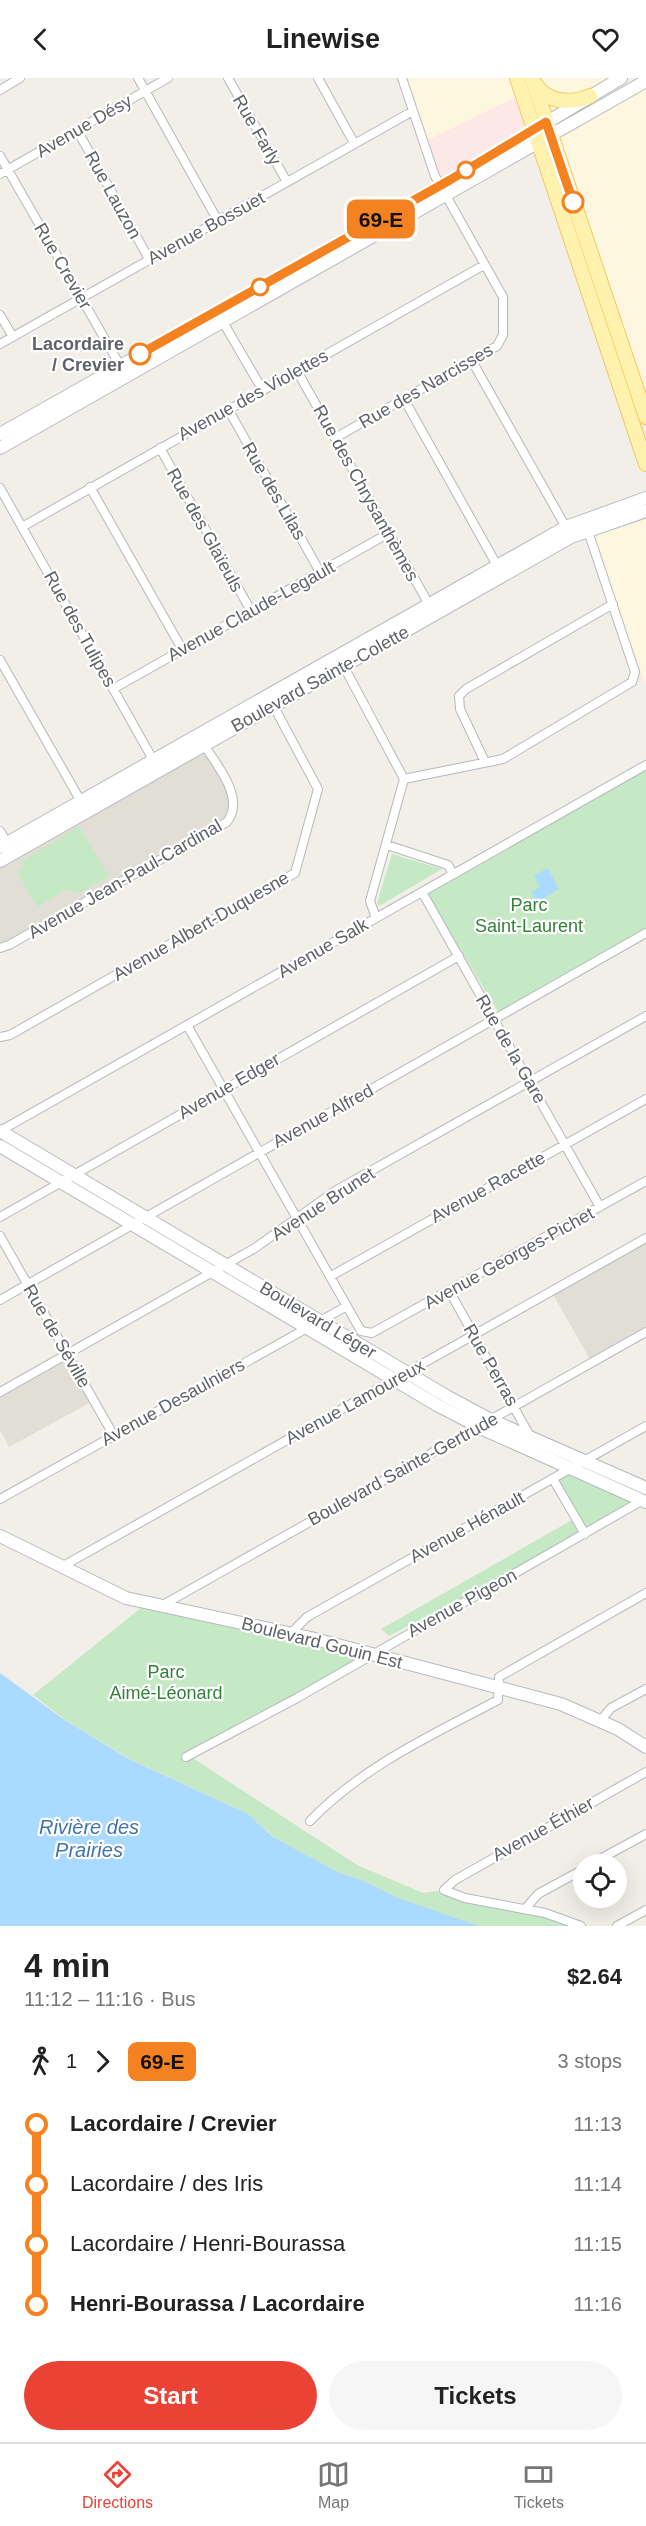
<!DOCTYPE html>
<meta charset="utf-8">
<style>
body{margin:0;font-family:Helvetica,sans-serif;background:#f6f6f6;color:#222;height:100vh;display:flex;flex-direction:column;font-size:22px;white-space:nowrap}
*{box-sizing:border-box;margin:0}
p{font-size:20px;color:#767676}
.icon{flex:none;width:33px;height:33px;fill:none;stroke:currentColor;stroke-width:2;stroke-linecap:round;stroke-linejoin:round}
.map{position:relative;height:1848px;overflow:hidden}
.details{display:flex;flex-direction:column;background:#fff;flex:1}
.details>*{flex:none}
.badge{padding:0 12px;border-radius:9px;font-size:21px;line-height:39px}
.buttons{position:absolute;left:573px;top:1776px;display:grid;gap:12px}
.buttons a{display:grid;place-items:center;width:54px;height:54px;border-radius:50%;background:#fff;box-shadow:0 6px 24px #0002;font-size:30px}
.map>.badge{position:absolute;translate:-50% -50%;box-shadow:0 0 0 3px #fff}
.legs{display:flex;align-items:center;gap:9px;height:66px;padding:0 24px;font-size:20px}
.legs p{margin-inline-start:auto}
.headline{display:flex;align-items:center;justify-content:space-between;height:102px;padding:0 24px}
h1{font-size:33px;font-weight:700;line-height:45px}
.primary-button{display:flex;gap:12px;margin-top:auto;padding:12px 24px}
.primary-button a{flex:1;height:69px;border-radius:36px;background:#ea4335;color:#fff;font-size:24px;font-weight:700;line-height:69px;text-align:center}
.primary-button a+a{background:#f6f6f6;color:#222}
ul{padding:0 24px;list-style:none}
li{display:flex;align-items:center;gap:21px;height:60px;font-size:22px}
li i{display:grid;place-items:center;width:9px;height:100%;margin:0 8px;background:currentColor}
li i::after{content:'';width:15px;height:15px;margin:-8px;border:4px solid;border-radius:50%;background:#fff}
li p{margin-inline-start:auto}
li:first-child i{background:linear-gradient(#0000 50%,currentColor 0)}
li:last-child i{background:linear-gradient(currentColor 50%,#0000 0)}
header{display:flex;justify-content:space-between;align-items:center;height:78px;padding:0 24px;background:#fff;font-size:27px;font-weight:700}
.dock{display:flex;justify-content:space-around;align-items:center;height:84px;border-top:2px solid #e0e0e0;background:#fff;font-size:16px;color:#767676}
.dock a{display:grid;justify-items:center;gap:3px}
.dock .selected{color:#ea4335}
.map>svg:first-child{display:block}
.commercial{fill:#fef7e0}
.education{fill:#e1ded6}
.medical{fill:#fce8e6}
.green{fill:#c5e8c5}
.water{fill:#aadaff}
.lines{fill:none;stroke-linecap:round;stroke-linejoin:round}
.street-casing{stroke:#b5b8bc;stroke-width:10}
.secondary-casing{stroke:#b6babf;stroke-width:14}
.primary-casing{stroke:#f2c960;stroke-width:16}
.street{stroke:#fff;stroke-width:8}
.secondary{stroke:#fff;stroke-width:12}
.primary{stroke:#fff2af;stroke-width:14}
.line-1-casing{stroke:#fff;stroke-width:14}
.line-1{stroke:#f58220;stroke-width:9}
.stop-1-dot{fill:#fff;stroke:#f58220;stroke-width:3}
.labels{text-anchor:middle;stroke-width:4.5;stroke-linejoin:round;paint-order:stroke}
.street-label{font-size:18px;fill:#5f6368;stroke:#fff}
.stop-label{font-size:18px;font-weight:bold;fill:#5f6368;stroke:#fff;text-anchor:end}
.park-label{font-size:18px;fill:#348238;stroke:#fff}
.water-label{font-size:20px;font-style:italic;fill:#4174aa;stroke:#fff}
</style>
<header><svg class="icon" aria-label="back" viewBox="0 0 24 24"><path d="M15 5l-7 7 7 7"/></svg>Linewise<svg class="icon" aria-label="heart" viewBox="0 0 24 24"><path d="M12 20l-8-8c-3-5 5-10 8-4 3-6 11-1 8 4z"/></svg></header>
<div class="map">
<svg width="646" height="1848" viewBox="0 0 646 1848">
<rect width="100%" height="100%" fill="#f1efe8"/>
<path class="commercial" d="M402,0H517L523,16L424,64Z
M532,0H622L546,44Z
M646,4V339L550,58Z
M646,434V607L588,452Z"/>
<path class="education" d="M205,667L238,729L225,746L0,869V783Z
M646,1160V1254L592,1285L551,1213Z
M67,1277L93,1323L9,1369L0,1352V1314Z"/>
<path class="medical" d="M523,16L534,50L440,107L424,64Z"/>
<path class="green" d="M646,689V853L500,937L425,813Z
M79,748L109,798L81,814L66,812L37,829L17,794L24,789L20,784Z
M392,776L442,791L379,828L377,825Z
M571,1391L643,1422L585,1456L389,1558L381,1551L579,1438L553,1401Z
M147,1525L375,1573L188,1677L357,1787L423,1815L444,1812L581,1848H479L400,1821L364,1803L340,1795L275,1760L248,1736L130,1681L68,1644L33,1617Z"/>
<path class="water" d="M548,790L559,811L537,824L531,814L540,809L534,798Z
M0,1595L66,1643L129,1681L248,1736L273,1759L340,1795L364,1803L398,1820L479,1848H0Z"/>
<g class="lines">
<g class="street-casing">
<path id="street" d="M138,0L218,143
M228,0L287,104
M318,0L354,65
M0,12L20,0
M77,52L149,181
M0,78L122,291
M0,96L168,0
M0,237L13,259
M223,244L262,311
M0,266L413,33
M472,283L568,453
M297,293L431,530
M404,321L499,491
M228,331L320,494
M335,360L497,268L503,257V219L435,98L402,0
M160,370L251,533
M90,409L182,571
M0,410L156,687
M22,449L484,187
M0,582L83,727
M342,585L404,701L370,823L376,840
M113,611L389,455
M485,684L460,631L459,618L466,611L613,526
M404,701L503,681L632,604L635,594L587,450
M0,753L9,768
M387,767L448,787L453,796
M422,814L600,1129
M0,870L9,867L227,744C246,719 216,687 203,665
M187,947L361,1253L372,1255L646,1103
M0,959L10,957L295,795L318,711L272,625
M0,1053L646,687
M0,1139L459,878
M0,1158L114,1358
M331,1198L646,1021
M450,1214L531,1360
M0,1222L646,855
M0,1314L255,1170L335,1113L646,938
M553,1401L585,1456
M0,1421L347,1228
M63,1488L646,1160
M161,1528L646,1254
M291,1555L307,1539L646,1348
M600,1643L611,1630L646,1611
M186,1679L297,1620L643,1422
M310,1743C363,1688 432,1657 498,1622L499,1599L646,1515
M591,1786L646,1756
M525,1831L538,1816L584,1791
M581,1848L545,1835L465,1820L444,1812L455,1802L646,1694
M617,1848L646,1832"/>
</g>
<g class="secondary-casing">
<path id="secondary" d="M0,356L450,102L621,0
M0,370L646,3
M0,769L566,449L646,420
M0,783L571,459L646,433
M0,1053L448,1319L491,1342L646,1410
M0,1068L437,1327L485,1352L646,1424
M0,1458L126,1520L311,1560L561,1626L618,1651L646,1669"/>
</g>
<g class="primary-casing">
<path id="primary" d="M517,0L646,386
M532,0L646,339
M536,7C548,25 571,26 590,18"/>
</g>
<use href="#street" class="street"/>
<use href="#secondary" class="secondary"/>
<use href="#primary" class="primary"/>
</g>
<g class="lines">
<g class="line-1-casing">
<path id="line-1" d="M140,276L450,102L546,44L573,124"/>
</g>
<use href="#line-1" class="line-1"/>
</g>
<g class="stop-1-dot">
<circle cx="466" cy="92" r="8"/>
<circle cx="573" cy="124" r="10"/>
<circle cx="260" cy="209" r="8"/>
<circle cx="140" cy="276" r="10"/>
</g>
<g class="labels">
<g class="street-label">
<text transform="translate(84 48) rotate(-30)" y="6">Avenue Désy</text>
<text transform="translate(257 52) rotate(60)" y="6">Rue Farly</text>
<text transform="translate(113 117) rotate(61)" y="6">Rue Lauzon</text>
<text transform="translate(206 150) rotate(-29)" y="6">Avenue Bossuet</text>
<text transform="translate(63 188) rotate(60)" y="6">Rue Crevier</text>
<text transform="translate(426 308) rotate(-30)" y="6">Rue des Narcisses</text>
<text transform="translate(253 317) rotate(-29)" y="6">Avenue des Violettes</text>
<text transform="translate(274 413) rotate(60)" y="6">Rue des Lilas</text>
<text transform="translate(366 415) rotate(61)" y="6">Rue des Chrysanthèmes</text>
<text transform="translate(205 452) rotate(61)" y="6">Rue des Glaïeuls</text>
<text transform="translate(251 533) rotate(-29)" y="6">Avenue Claude-Legault</text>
<text transform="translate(80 551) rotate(61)" y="6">Rue des Tulipes</text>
<text transform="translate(320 601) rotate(-29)" y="6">Boulevard Sainte-Colette</text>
<text transform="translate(125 801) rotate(-30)" y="6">Avenue Jean-Paul-Cardinal</text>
<text transform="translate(201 848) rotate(-30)" y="6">Avenue Albert-Duquesne</text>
<text transform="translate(323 870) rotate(-30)" y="6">Avenue Salk</text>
<text transform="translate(511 971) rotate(60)" y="6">Rue de la Gare</text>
<text transform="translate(229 1008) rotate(-30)" y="6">Avenue Edger</text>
<text transform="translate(323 1038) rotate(-29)" y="6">Avenue Alfred</text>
<text transform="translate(488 1109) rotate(-29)" y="6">Avenue Racette</text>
<text transform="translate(323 1126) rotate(-33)" y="6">Avenue Brunet</text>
<text transform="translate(509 1180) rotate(-29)" y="6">Avenue Georges-Pichet</text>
<text transform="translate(318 1242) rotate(31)" y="6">Boulevard Léger</text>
<text transform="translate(57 1258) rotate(60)" y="6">Rue de Séville</text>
<text transform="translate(491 1287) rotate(60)" y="6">Rue Perras</text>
<text transform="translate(173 1324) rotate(-29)" y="6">Avenue Desaulniers</text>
<text transform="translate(355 1324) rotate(-29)" y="6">Avenue Lamoureux</text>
<text transform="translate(403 1391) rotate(-29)" y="6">Boulevard Sainte-Gertrude</text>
<text transform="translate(467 1449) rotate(-29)" y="6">Avenue Hénault</text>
<text transform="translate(462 1525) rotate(-29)" y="6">Avenue Pigeon</text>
<text transform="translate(322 1565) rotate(14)" y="6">Boulevard Gouin Est</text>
<text transform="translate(543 1751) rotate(-29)" y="6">Avenue Éthier</text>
</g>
<g class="stop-label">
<text x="124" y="272">Lacordaire<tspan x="124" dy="21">/ Crevier</tspan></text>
</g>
<g class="park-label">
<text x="529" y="833">Parc<tspan x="529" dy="21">Saint-Laurent</tspan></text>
<text x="166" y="1600">Parc<tspan x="166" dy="21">Aimé-Léonard</tspan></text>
</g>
<g class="water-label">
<text x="89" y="1756">Rivière des<tspan x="89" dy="23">Prairies</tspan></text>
</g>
</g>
</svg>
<div class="buttons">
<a><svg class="icon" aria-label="locate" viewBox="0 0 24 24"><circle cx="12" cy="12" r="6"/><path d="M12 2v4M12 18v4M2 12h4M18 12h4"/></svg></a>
</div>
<b class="badge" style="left:381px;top:141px;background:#f58220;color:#111">69-E</b>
</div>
<section class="details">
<div class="headline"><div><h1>4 min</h1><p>11:12 – 11:16 · Bus</p></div><b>$2.64</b></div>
<div class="legs"><svg class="icon" aria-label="walk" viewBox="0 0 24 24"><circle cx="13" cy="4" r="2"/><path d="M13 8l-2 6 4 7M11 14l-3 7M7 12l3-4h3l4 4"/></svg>1<svg class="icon" aria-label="forward" viewBox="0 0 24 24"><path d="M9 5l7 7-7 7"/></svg><b class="badge" style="background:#f58220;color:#111">69-E</b><p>3 stops</p></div>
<ul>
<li><i style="color:#f58220"></i><b>Lacordaire / Crevier</b><p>11:13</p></li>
<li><i style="color:#f58220"></i><span>Lacordaire / des Iris</span><p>11:14</p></li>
<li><i style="color:#f58220"></i><span>Lacordaire / Henri-Bourassa</span><p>11:15</p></li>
<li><i style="color:#f58220"></i><b>Henri-Bourassa / Lacordaire</b><p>11:16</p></li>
</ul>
<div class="primary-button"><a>Start</a><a>Tickets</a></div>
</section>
<nav class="dock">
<a class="selected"><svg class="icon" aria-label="directions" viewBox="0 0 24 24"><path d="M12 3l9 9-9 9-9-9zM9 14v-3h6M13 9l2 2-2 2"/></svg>Directions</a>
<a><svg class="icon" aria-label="map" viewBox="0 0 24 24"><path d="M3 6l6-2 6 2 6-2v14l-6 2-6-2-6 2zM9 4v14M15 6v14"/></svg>Map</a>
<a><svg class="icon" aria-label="tickets" viewBox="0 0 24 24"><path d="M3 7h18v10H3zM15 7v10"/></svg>Tickets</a>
</nav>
